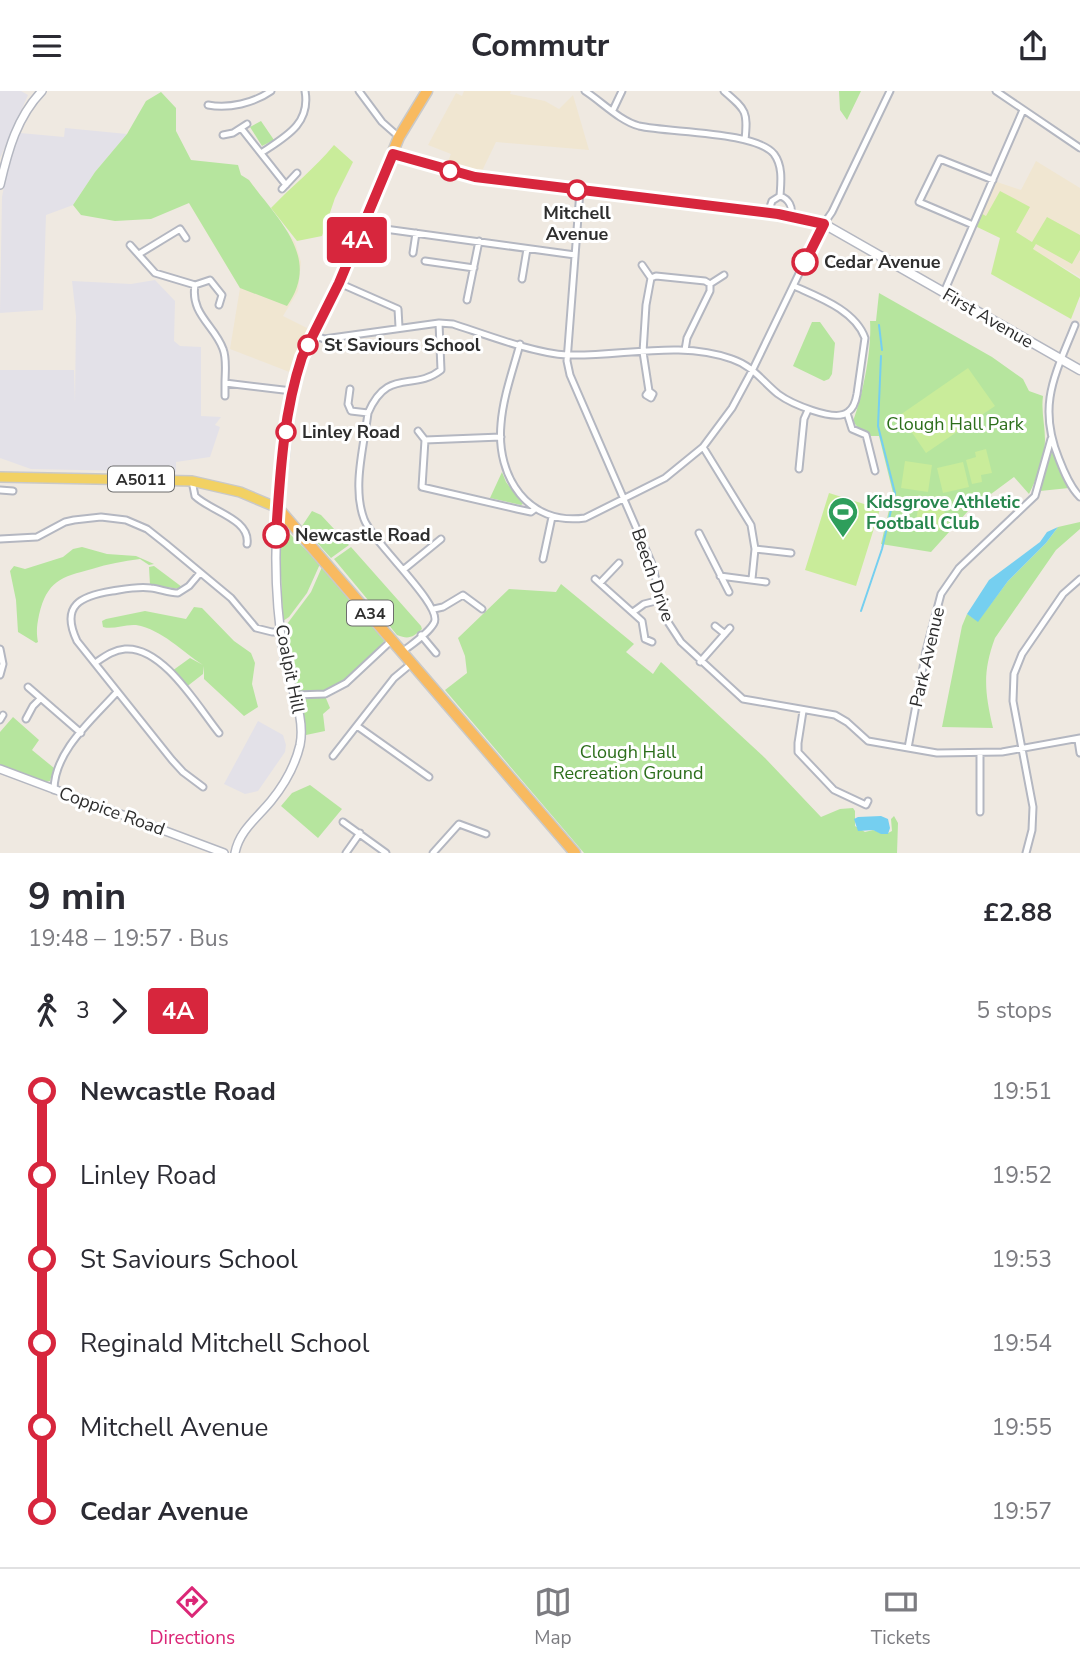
<!DOCTYPE html>
<meta charset="utf-8">
<style>
body{margin:0;font-family:"Nunito Sans",sans-serif;background:#f7f7f7;color:#2b2b33;height:100vh;display:flex;flex-direction:column;font-size:26px;white-space:nowrap}
*{box-sizing:border-box;margin:0}
p{font-size:23px;color:#7c7c81}
.icon{flex:none;width:38px;height:38px;fill:none;stroke:currentColor;stroke-width:2;stroke-linecap:round;stroke-linejoin:round}
.map{position:relative;height:762px;overflow:hidden}
.side{display:flex;flex-direction:column;background:#fff;flex:1}
.side>*{flex:none}
.badge{padding:0 14px;border-radius:5px;font-size:24px;line-height:46px}
.map>.badge{position:absolute;translate:-50% -50%;box-shadow:0 0 0 4px #fff}
.legs{display:flex;align-items:center;gap:10px;height:77px;padding:0 28px;font-size:23px}
.legs p{margin-inline-start:auto}
.summary{display:flex;align-items:center;justify-content:space-between;height:119px;padding:0 28px}
h1{font-size:38px;font-weight:700;line-height:52px}
ul{padding:0 28px;list-style:none}
li{display:flex;align-items:center;gap:24px;height:84px;font-size:26px}
li i{display:grid;place-items:center;width:10px;height:100%;margin:0 9px;background:currentColor}
li i::after{content:'';width:18px;height:18px;margin:-9px;border:5px solid;border-radius:50%;background:#fff}
li p{margin-inline-start:auto}
li:first-child i{background:linear-gradient(#0000 50%,currentColor 0)}
li:last-child i{background:linear-gradient(currentColor 50%,#0000 0)}
header{display:flex;justify-content:space-between;align-items:center;height:91px;padding:0 28px;background:#fff;font-size:32px;font-weight:700}
.tabs{display:flex;justify-content:space-around;align-items:center;height:98px;border-top:2px solid #e1e1e2;background:#fff;font-size:19px;color:#7c7c81}
.tabs a{display:grid;justify-items:center;gap:4px}
.tabs .current{color:#db2777}
.map>svg:first-child{display:block}
.industrial{fill:#e3e1e8}
.education{fill:#f0e6d1}
.green{fill:#b6e59e}
.pitch{fill:#c9ec9a}
.water{fill:#75cff0}
.lines{fill:none;stroke-linecap:round;stroke-linejoin:round}
.stream{stroke:#75cff0;stroke-width:2}
.minor-casing{stroke:#b4b7c1;stroke-width:9}
.tertiary-casing{stroke:#b4b7c1;stroke-width:10}
.secondary-casing{stroke:#b4b7c1;stroke-width:11}
.primary-casing{stroke:#c9c9c9;stroke-width:12}
.trunk-casing{stroke:#c9c9c9;stroke-width:13}
.minor{stroke:#fff;stroke-width:5}
.tertiary{stroke:#fff;stroke-width:7}
.secondary{stroke:#fff;stroke-width:8}
.primary{stroke:#f2d163;stroke-width:9}
.trunk{stroke:#f8ba60;stroke-width:10}
.line-1-casing{stroke:#fff;stroke-width:16}
.line-1{stroke:#d7263d;stroke-width:10}
.stop-1-dot{fill:#fff;stroke:#d7263d;stroke-width:3.5}
.labels{text-anchor:middle;stroke-width:6;stroke-linejoin:round;paint-order:stroke}
.shield{fill:#fff;stroke:#6d6d6d;stroke-width:2}
.shield-label{font-size:16px;font-weight:bold;fill:#2e2e2e}
.stop-label{font-size:18px;font-weight:bold;fill:#2e2e2e;stroke:#fff;text-anchor:start}
.street-label{font-size:18px;fill:#2e2e2e;stroke:#fff}
.park-label{font-size:18px;fill:#2c6e1b;stroke:#fff}
.leisure-label{font-size:18px;font-weight:bold;fill:#27864d;stroke:#fff;text-anchor:start}
</style>
<header><svg class="icon" aria-label="menu" viewBox="0 0 24 24"><path d="M4 6h16M4 12h16M4 18h16"/></svg>Commutr<svg class="icon" aria-label="share" viewBox="0 0 24 24"><path d="M12 15V3M7 8l5-5 5 5M5 13v7h14v-7"/></svg></header>
<div class="map">
<svg width="1080" height="762" viewBox="0 0 1080 762">
<rect width="100%" height="100%" fill="#efe9e1"/>
<path class="industrial" d="M0,0H21L28,4L0,67Z
M65,37L127,43L95,81L73,114L46,124L43,219L0,222L2,106L8,74L20,42L64,46Z
M155,189L175,210L174,250L180,255L201,256V325L221,326L215,334L220,336L210,366L176,371V381L31,378L0,367V279H74L75,312L76,225L72,190L131,193Z
M258,630L283,644L286,654L285,661L258,700L245,703L224,693Z"/>
<path class="education" d="M464,0H511L510,3L545,10L559,18L573,4L589,59L496,51L482,80L470,79L448,70L451,63L428,54L456,2L462,5Z
M1036,70L1080,97V186L1033,159L1036,153L979,121L991,93L997,91L1021,99Z
M249,89L295,151L301,171L298,200L283,225L309,238L292,282L230,258L240,197L189,112Z"/>
<path class="green" d="M839,0H861L847,29L840,19Z
M161,1L176,17V40L191,69L238,74L241,84L249,89C277,128 322,166 287,215L240,197L189,112L151,128L115,130L81,124L73,114L95,81L127,43L146,10Z
M261,30L274,49L262,55L250,36Z
M879,202L992,266L1023,288L1029,300L1043,305C1041,320 1045,334 1045,349C1045,367 1037,387 1029,403L1014,386L968,420L931,461L881,453L893,402L879,345H870L869,342L858,337L853,330C863,304 872,257 870,230H876Z
M812,231H820L835,252L832,283L829,288L824,290L793,275Z
M1052,360L1069,397L1040,400L1039,398Z
M502,381L506,391L523,413L521,414L490,407Z
M312,420L321,424L349,454L331,467L302,435Z
M1080,431V438L1056,459L995,547C982,582 985,602 993,637L942,636L962,535L967,523L978,530L1008,490L1046,452L1058,436Z
M283,436L320,473L307,502L289,526L283,530L279,439Z
M82,456L107,463L136,465L154,473L149,474L140,468C123,470 108,473 92,478C61,486 47,490 39,524C37,534 36,541 38,551L36,552L18,541L16,509L10,480L14,475L25,478L63,466L73,458Z
M351,456L421,535L422,538C413,546 409,549 397,544L334,468Z
M154,475L182,496L181,498L150,494L149,476Z
M322,476L385,549C369,567 350,593 325,599C317,601 306,600 297,600L291,580L284,537L311,501Z
M561,493L634,553L626,561L653,583L661,571L765,667L821,726L840,718L853,717L855,720V735L865,741L873,739L886,743L892,740L891,728L894,725L898,732L897,762H584L445,599L467,582L465,565L458,547L509,498L556,501Z
M194,516L202,517L234,550L251,562L255,572L252,593L258,616L244,625L204,588V575L203,583L185,597L172,580L190,567L203,574C181,560 163,539 136,534C124,533 113,539 103,536L102,530L106,528L145,520L186,528Z
M299,605H325L330,617L323,623L325,640L306,644Z
M13,626L39,649L32,659L54,677L50,690L45,691L0,676V641Z
M310,694L342,718L318,747L281,715L292,702Z"/>
<path class="pitch" d="M334,54L353,71L335,107L322,145L297,150L271,117C292,95 315,77 334,54Z
M1000,100L1030,116L1016,141L1032,151L1047,126L1080,144V159L1072,173L1036,153L1033,158L1080,188V205L1071,228L991,183L1000,147L973,134L979,121L986,125Z
M968,277L995,315L926,362L900,324Z
M986,358L992,382L981,384L982,391L972,393L966,369L976,366L975,361Z
M905,370L932,374L928,401L901,397Z
M963,371L969,396L943,402L937,377Z
M829,402L880,418L856,495L805,479Z
M920,407L946,411L942,439L915,435Z"/>
<path class="water" d="M1058,436L1046,452L1008,490L978,531L967,523L989,489L1040,451L1047,441Z
M881,725L888,728L890,737L888,743H881L873,739L858,740L854,728L858,726Z"/>
<g class="lines">
<path class="stream" d="M879,234L882,259
M861,520L882,458L895,402L878,335L881,265"/>
<g class="minor-casing">
<path id="minor" d="M359,0L382,31L399,46
M585,0C602,11 620,30 639,35C670,42 755,40 774,63C783,75 781,91 780,105L772,110L768,122
M724,0C746,19 748,20 745,49
M996,0L1080,57
M208,14C229,18 254,12 271,0
M613,19L622,0
M241,37L286,94
M223,44L233,42L247,33
M261,62C285,46 311,33 305,0
M282,98L297,82
M580,100L567,270L570,284L652,473L666,528L681,551L743,608L835,624L847,631L868,650L937,662L1002,661L1080,647
M780,105C789,108 793,116 791,125
M973,134L919,111L940,68L993,89
M363,135L575,164
M130,154L155,182L195,194C190,223 215,235 223,258C227,268 225,281 225,292L292,300
M413,162L416,142
M139,163L180,138L186,147
M425,170L474,177
M642,174L651,187
M522,188L527,158
M339,192L398,218L399,236
M710,193L724,184
M195,194L210,189L222,204L219,214
M944,201L1023,19
M467,209L479,150
M1075,234C1055,284 1037,314 1059,368C1064,381 1070,396 1080,406
M314,244L324,248L439,232L453,233C484,243 536,263 567,264C621,266 679,249 732,268C753,275 762,290 778,303C790,312 835,332 848,321C854,317 856,309 857,303L865,247C855,219 818,206 794,195
M520,253C513,279 503,306 501,333C496,386 528,435 585,427L665,387L703,356L732,317L753,278L821,137L832,121L890,0
M350,298L348,313L351,320L368,322
M649,300L646,304L651,307L653,303L649,300L643,261L646,214L651,187L656,185L705,190L710,193V200L687,247L685,259
M225,305V292
M847,322L852,338L866,344L875,380
M418,340L425,349
M501,346L425,349L422,396L517,418L531,421L535,418
M703,356L751,434L755,458L752,488
M799,378L804,328L808,319
M192,390L195,405C210,420 251,428 247,453
M0,399L13,400
M699,442L729,501
M0,448L37,446L65,431L74,429L101,426L126,429L147,438L166,453L231,507L256,537L272,541H281
M755,458L791,462
M543,468L552,426
M403,479L441,448
M200,482L189,495L178,502C169,502 160,498 151,497C138,495 125,498 112,500C81,505 60,514 77,550L172,669L183,681L203,696
M720,485L766,491
M595,488L642,530L645,548L652,551
M600,492L619,472
M434,518L443,516L463,504L482,518
M633,521L644,513L660,509
M715,535L725,543
M421,544L436,562
M0,558L3,573L0,584
M402,561C412,553 428,543 434,532C444,515 372,451 364,428C352,396 364,355 368,322C388,276 413,301 441,279L439,232
M700,571L730,537
M95,572C104,566 113,559 125,558C163,555 198,616 219,642
M28,596L81,642
M295,604L325,603L346,592L392,549
M803,620L798,652V661L834,699L866,714L868,710
M26,628L33,615L40,608
M0,629L3,624
M357,635L429,686
M1078,649L1080,662
M908,657L926,560L941,503L959,477L1035,405L1051,348
M980,662V721
M333,665L394,587L412,572
M54,699C54,660 93,628 117,601
M343,731L386,762
M346,762L360,742
M433,762L459,733L486,743
M1026,762L1032,739L1033,716L1013,610L1014,583L1022,563L1063,503L1080,488"/>
</g>
<g class="tertiary-casing">
<path id="tertiary" d="M0,94C8,59 17,26 42,0
M0,678L224,762
M235,762C239,740 257,727 271,710C284,694 295,675 300,654C306,624 289,595 284,566C276,517 274,465 278,417"/>
</g>
<g class="secondary-casing">
<path id="secondary" d="M393,63L475,86L768,122L824,133L1080,279"/>
</g>
<g class="primary-casing">
<path id="primary" d="M0,386L192,390L240,401L278,417"/>
</g>
<g class="trunk-casing">
<path id="trunk" d="M427,0L399,46L339,192L302,266L290,308L278,417L575,762"/>
</g>
<use href="#minor" class="minor"/>
<use href="#tertiary" class="tertiary"/>
<use href="#secondary" class="secondary"/>
<use href="#primary" class="primary"/>
<use href="#trunk" class="trunk"/>
</g>
<g class="lines">
<g class="line-1-casing">
<path id="line-1" d="M276,444C280,385 283,323 302,266L339,192L393,63L475,86L778,123L824,133L805,171"/>
</g>
<use href="#line-1" class="line-1"/>
</g>
<defs>
<g id="stadium-pin" transform="scale(1.575)"><path d="M0 17L-7.5 6A9.5 9.5 0 1 1 7.5 6Z" fill="#2e9e5b" stroke="#fff"/><path d="M0-5a6.5 5 0 1 0 0 10a6.5 5 0 1 0 0-10ZM-3.5-1.8h7v3.6h-7Z" fill="#fff"/></g>
</defs>
<g fill-rule="evenodd">
<use href="#stadium-pin" x="843" y="421"/>
</g>
<g class="stop-1-dot">
<circle cx="450" cy="80" r="9"/>
<circle cx="577" cy="99" r="9"/>
<circle cx="805" cy="171" r="12"/>
<circle cx="308" cy="254" r="9"/>
<circle cx="286" cy="341" r="9"/>
<circle cx="276" cy="444" r="12"/>
</g>
<g class="labels">
<g class="shield">
<rect x="108" y="375.5" width="66" height="25" rx="5"/>
<rect x="347" y="509.5" width="46" height="25" rx="5"/>
</g>
<g class="shield-label">
<text x="141" y="394">A5011</text>
<text x="370" y="528">A34</text>
</g>
<g class="stop-label">
<text x="577" y="128" text-anchor="middle">Mitchell<tspan x="577" dy="21">Avenue</tspan></text>
<text x="824" y="177">Cedar Avenue</text>
<text x="324" y="260">St Saviours School</text>
<text x="302" y="347">Linley Road</text>
<text x="295" y="450">Newcastle Road</text>
</g>
<g class="street-label">
<text transform="translate(988 227) rotate(30)" y="6">First Avenue</text>
<text transform="translate(653 484) rotate(71)" y="6">Beech Drive</text>
<text transform="translate(927 566) rotate(-77)" y="6">Park Avenue</text>
<text transform="translate(290 578) rotate(79)" y="6">Coalpit Hill</text>
<text transform="translate(112 720) rotate(20)" y="6">Coppice Road</text>
</g>
<g class="park-label">
<text x="955" y="339">Clough Hall Park</text>
<text x="628" y="667">Clough Hall<tspan x="628" dy="21">Recreation Ground</tspan></text>
</g>
<g class="leisure-label">
<text x="866" y="417">Kidsgrove Athletic<tspan x="866" dy="21">Football Club</tspan></text>
</g>
</g>
</svg>
<b class="badge" style="left:357px;top:149px;background:#d7263d;color:#fff">4A</b>
</div>
<section class="side">
<div class="summary"><div><h1>9 min</h1><p>19:48 – 19:57 · Bus</p></div><b>£2.88</b></div>
<div class="legs"><svg class="icon" aria-label="walk" viewBox="0 0 24 24"><circle cx="13" cy="4" r="2"/><path d="M13 8l-2 6 4 7M11 14l-3 7M7 12l3-4h3l4 4"/></svg>3<svg class="icon" aria-label="forward" viewBox="0 0 24 24"><path d="M9 5l7 7-7 7"/></svg><b class="badge" style="background:#d7263d;color:#fff">4A</b><p>5 stops</p></div>
<ul>
<li><i style="color:#d7263d"></i><b>Newcastle Road</b><p>19:51</p></li>
<li><i style="color:#d7263d"></i><span>Linley Road</span><p>19:52</p></li>
<li><i style="color:#d7263d"></i><span>St Saviours School</span><p>19:53</p></li>
<li><i style="color:#d7263d"></i><span>Reginald Mitchell School</span><p>19:54</p></li>
<li><i style="color:#d7263d"></i><span>Mitchell Avenue</span><p>19:55</p></li>
<li><i style="color:#d7263d"></i><b>Cedar Avenue</b><p>19:57</p></li>
</ul>
</section>
<nav class="tabs">
<a class="current"><svg class="icon" aria-label="directions" viewBox="0 0 24 24"><path d="M12 3l9 9-9 9-9-9zM9 14v-3h6M13 9l2 2-2 2"/></svg>Directions</a>
<a><svg class="icon" aria-label="map" viewBox="0 0 24 24"><path d="M3 6l6-2 6 2 6-2v14l-6 2-6-2-6 2zM9 4v14M15 6v14"/></svg>Map</a>
<a><svg class="icon" aria-label="tickets" viewBox="0 0 24 24"><path d="M3 7h18v10H3zM15 7v10"/></svg>Tickets</a>
</nav>
